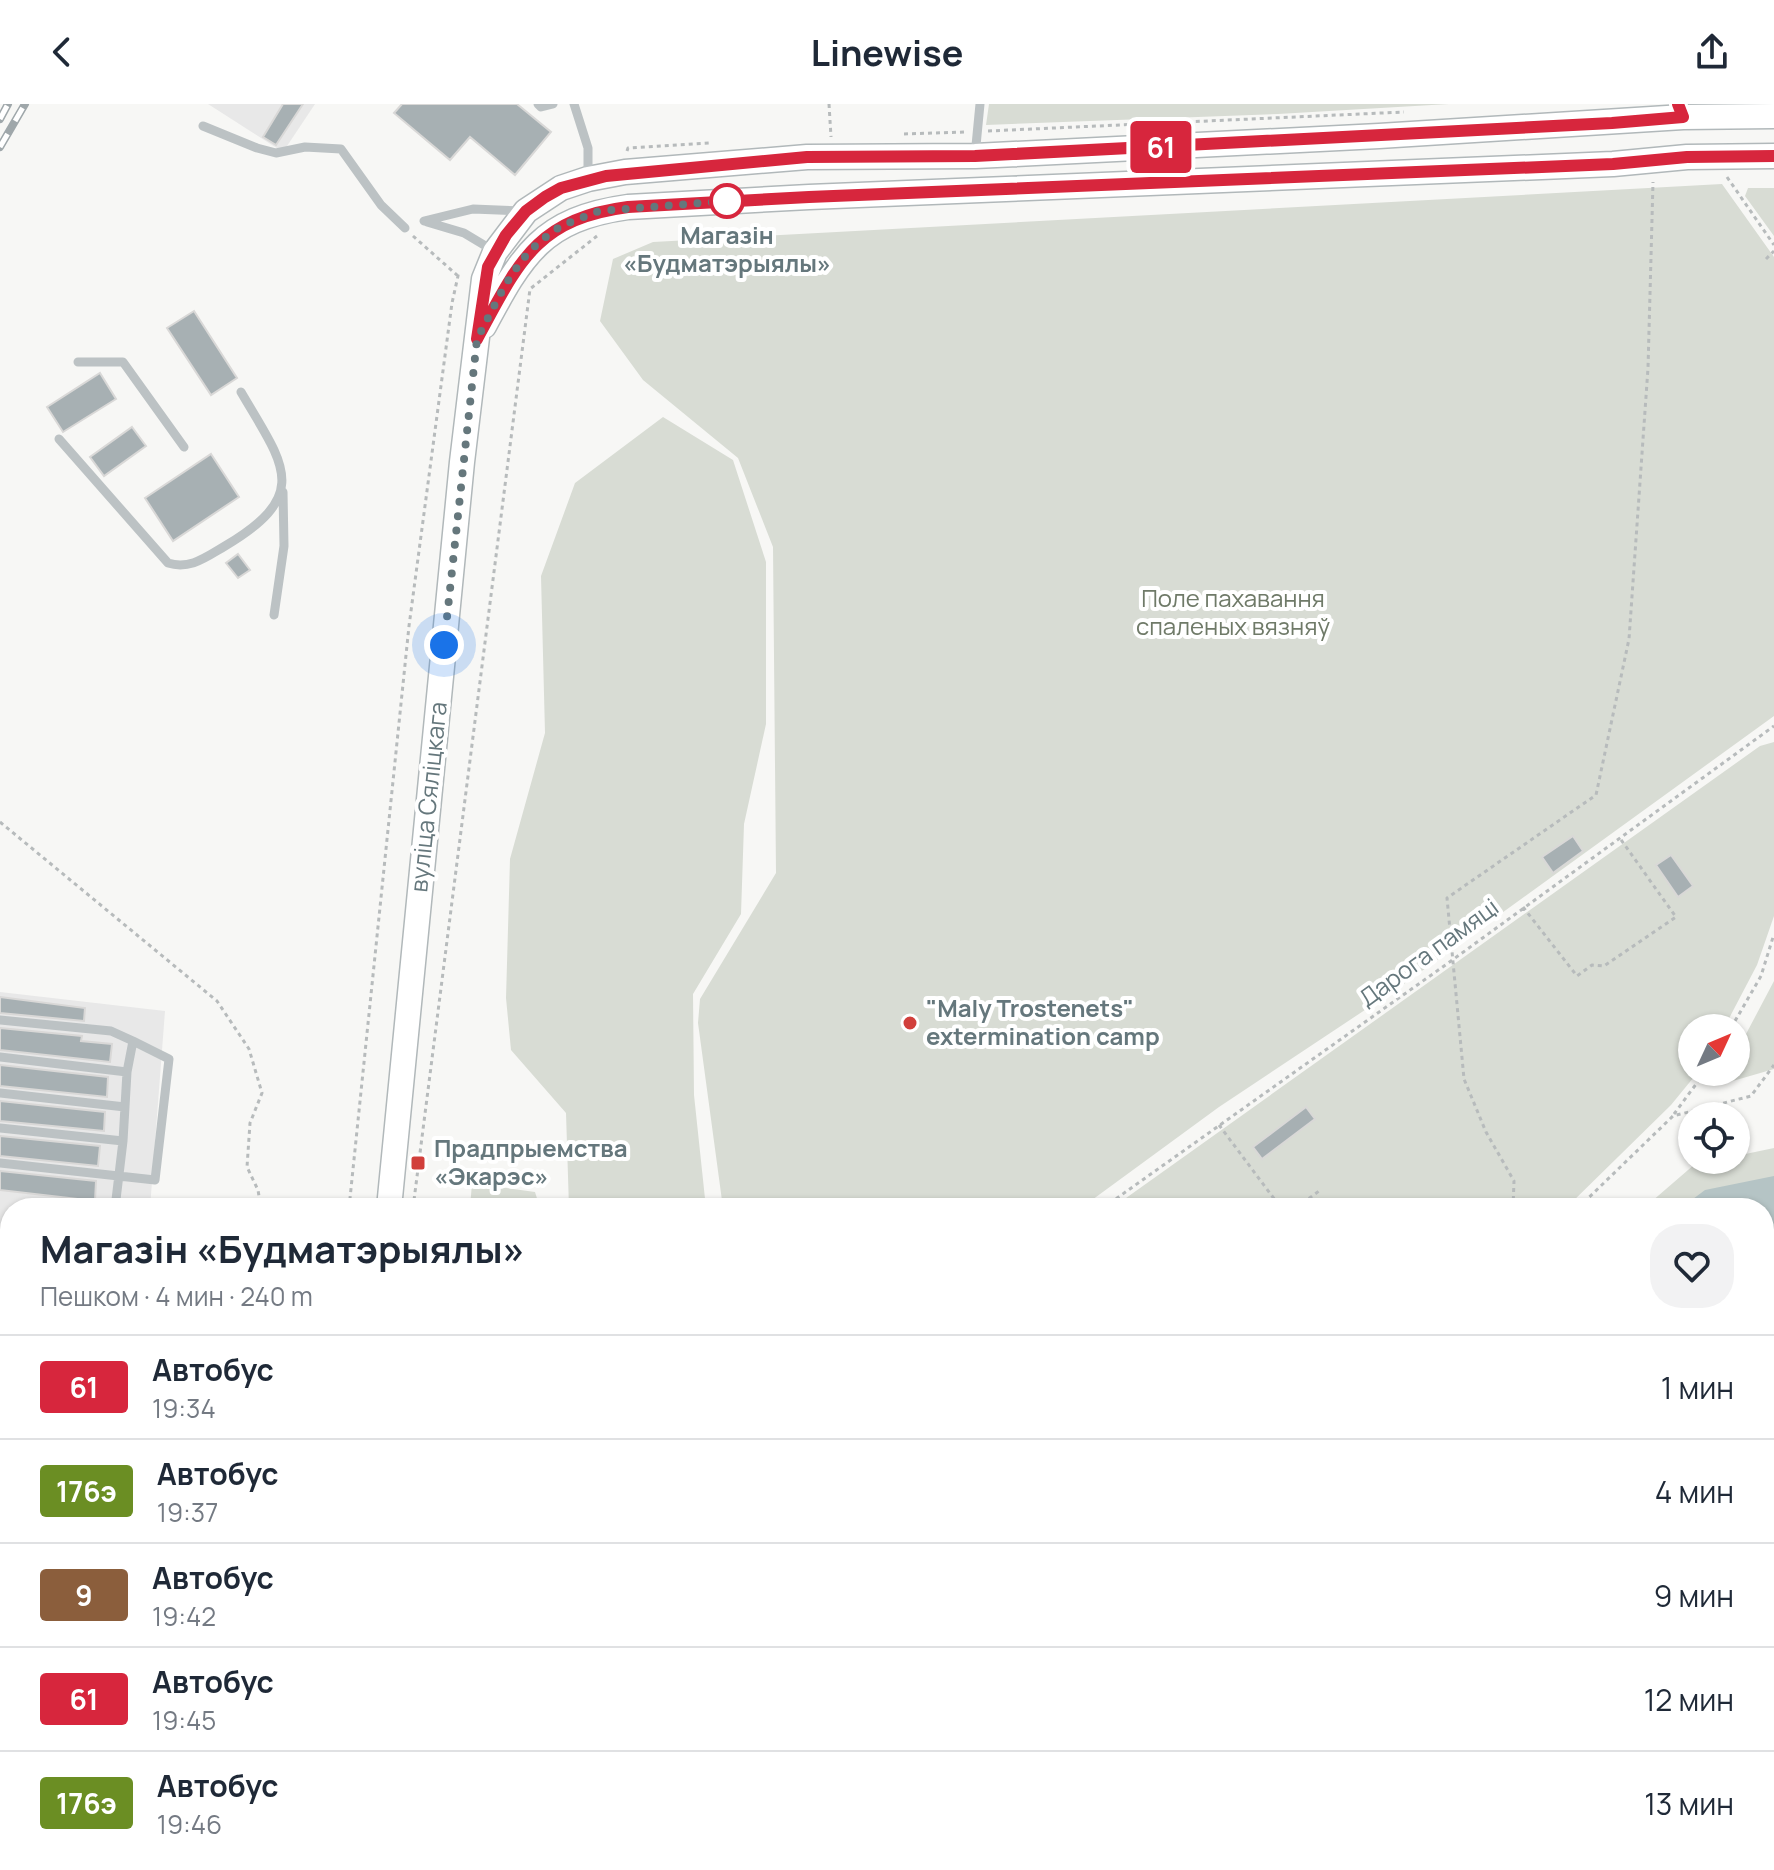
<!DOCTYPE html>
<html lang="ru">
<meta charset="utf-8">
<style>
body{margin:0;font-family:Manrope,sans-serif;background:#f2f2f3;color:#1f2937;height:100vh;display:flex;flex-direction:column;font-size:30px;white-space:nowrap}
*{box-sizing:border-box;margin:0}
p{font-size:26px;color:#747a83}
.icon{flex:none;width:44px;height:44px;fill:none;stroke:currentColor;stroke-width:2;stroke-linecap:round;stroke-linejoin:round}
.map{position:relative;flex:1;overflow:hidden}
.drawer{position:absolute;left:0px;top:1094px;width:1774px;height:672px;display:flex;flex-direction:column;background:#fff;border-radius:32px 32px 0 0;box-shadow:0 2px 6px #0004}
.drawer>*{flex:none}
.badge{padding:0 16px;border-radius:6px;font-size:28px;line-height:52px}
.needle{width:52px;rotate:46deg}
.fabs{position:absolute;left:1678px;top:910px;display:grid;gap:16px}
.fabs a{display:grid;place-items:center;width:72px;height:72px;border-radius:50%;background:#fff;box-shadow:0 2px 6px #0004;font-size:40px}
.you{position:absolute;width:40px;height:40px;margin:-20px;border:6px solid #fff;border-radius:50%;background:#1a73e8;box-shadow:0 0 0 12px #1a73e833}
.map>.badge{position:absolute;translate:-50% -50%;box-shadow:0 0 0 4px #fff}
.round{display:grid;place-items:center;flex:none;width:84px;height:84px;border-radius:32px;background:#f2f2f3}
.overview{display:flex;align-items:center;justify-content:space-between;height:136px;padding:0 40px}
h1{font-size:38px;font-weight:700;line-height:60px}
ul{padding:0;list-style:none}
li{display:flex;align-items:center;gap:24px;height:104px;padding:0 40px;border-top:2px solid #e0e1e3}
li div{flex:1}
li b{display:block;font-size:30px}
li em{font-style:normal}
li .badge{min-width:88px;font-weight:700;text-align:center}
header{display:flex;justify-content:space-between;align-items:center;height:104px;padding:0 40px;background:#fff;font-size:36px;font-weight:700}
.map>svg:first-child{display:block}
.built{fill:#e8e8e8}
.green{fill:#d8dcd4}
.water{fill:#b5c4c5}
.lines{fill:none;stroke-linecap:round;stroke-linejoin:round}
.stream{stroke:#b5c4c5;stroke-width:5}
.building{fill:#a7b0b3;stroke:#d9d8d7;stroke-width:2}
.secondary-casing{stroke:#b1b8ba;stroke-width:27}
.path{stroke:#b7bbbc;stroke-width:3;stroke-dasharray:4 4;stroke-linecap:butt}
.lane{stroke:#bcc2c4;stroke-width:9}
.street{stroke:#bcc2c4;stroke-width:18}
.secondary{stroke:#fff;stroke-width:24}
.rail-casing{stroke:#9fa7aa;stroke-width:8}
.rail{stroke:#fff;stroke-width:5;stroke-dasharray:15;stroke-linecap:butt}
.line-casing{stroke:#fff;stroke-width:18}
.line{stroke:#d7263d;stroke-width:12}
.walk{stroke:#65777c;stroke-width:8;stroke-dasharray:0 14.4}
.stop-dot{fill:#fff;stroke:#d7263d;stroke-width:4}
.poi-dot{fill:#d13f3b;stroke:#fff;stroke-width:3}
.labels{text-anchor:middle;stroke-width:8;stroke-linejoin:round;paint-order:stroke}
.stop-label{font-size:24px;font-weight:bold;fill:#65777c;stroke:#fff}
.park-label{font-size:24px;fill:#6f7a68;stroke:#fff}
.street-label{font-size:24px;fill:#65777c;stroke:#fff}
.poi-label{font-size:24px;font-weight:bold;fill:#65777c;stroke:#fff;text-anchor:start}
</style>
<header><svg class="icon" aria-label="back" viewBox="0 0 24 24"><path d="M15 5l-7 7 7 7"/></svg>Linewise<svg class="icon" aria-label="share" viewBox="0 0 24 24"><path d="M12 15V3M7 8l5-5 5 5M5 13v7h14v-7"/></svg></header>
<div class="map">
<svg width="1774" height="1766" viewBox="0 0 1774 1766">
<rect width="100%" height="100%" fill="#f7f7f5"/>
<path class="built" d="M208,0H315L283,48Z
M0,888L165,907L150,1104H10V1756H290L289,1766H0Z"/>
<path class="green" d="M989,0H1449L1278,10L986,21Z
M1722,80L1774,153V612L1401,882L1219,1003L1081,1104H723L698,919L700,895L776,769L773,443L738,354L643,276L600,217L613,155L653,138Z
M1748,84H1774V132L1745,92Z
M663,313L733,356L766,458V620L744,720L741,810L693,890L694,991L706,1104H569L566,1009L511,946L506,894L510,755L545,629L541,472L575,379Z
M1774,638V812L1757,861L1724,924H1692V968H1698L1671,1001L1566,1104H1112L1760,642Z
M1774,877V965L1719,981L1726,968H1736V949Z
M1774,1044V1339L1764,1346V1104H1644L1695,1060L1716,1056H1736V1052Z
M472,1079L535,1088L540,1104H470Z
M0,1181L10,1182V1252L0,1251Z
M55,1756L113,1760L114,1756H305L304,1766H53Z
M523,1756H1006L1010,1766H526L529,1761Z
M1054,1756H1333L1331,1766H1056Z
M1371,1756H1482L1481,1766H1369Z"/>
<path class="water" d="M1774,1072V1334L1764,1337V1104H1681L1705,1086Z"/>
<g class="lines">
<path class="stream" d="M1349,1766L1351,1756"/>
</g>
<path class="building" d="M283,0H303L276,41L263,33Z
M402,0H517L551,28L515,71L470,33L450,56L394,9Z
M194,207L237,274L211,291L167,224Z
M100,269L116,295L63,328L47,303Z
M132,323L146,342L104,372L90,353Z
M211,350L239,393L173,437L145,394Z
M238,450L250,466L238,474L226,459Z
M1573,732L1583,747L1553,769L1542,753Z
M1671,751L1693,782L1678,793L1656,761Z
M0,893L85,904L84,917L0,909Z
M0,924L82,932L81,937L112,940L110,958L0,946Z
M0,961L108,973L107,993L0,982Z
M0,997L105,1008L104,1027L0,1017Z
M1306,1003L1315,1015L1262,1055L1253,1043Z
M0,1032L100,1042L98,1062L0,1052Z
M0,1067L96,1077L95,1097L0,1086Z"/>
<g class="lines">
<g class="secondary-casing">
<path id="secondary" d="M484,222C522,151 542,115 628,103L809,93L1613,60L1687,53L1774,52
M389,1104L462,358L484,175L495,148L526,107L561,84L588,75L625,68L807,53L975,52L1379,32L1683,13L1774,12
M324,1766L326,1756"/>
</g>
<path class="path" d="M829,0L831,33
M988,27L1404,8
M904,30L965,28
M627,47L628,44L709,39
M1727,73L1774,141
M413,132L458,172
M1766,155L1774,147
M0,718L217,897L249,945L262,989L250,1019L247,1063L258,1086L261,1104
M1523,803L1577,872L1592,861L1604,862L1676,813L1619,733
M1731,924L1761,872L1774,830
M1674,1010L1705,968
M1219,1021L1281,1104
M349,1104L409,522L452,199L458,172L463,173
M413,1104L530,185L597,132
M1103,1104L1451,857L1774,622
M1296,1104L1319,1087
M1513,1104L1514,1077L1486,1028L1464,975L1447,794L1596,691L1629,535L1648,264L1653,78
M1578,1104L1673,1012L1751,992L1774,961
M1764,1359L1774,1353
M549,1756L550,1766
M1092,1756L1098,1766
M280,1766L281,1756
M348,1766L349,1756
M1518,1766L1520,1756"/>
<path class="lane" d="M538,0L541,3L553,0
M574,0L588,44V72
M203,22L257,44L276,49L305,43L341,45L381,101L405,124
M975,52L980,0
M424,117L473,105L523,107
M427,118L464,129L494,147
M78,258H123L184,343
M59,335L168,459C190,466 206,453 225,442C313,390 283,360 241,288
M274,511L284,442L283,388
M0,916L111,927L133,937L127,968L123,1037L115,1104
M0,953L127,968
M0,989L125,1003
M0,1024L123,1037
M0,1059L155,1076L169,955L133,937
M0,1132L10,1133
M0,1168L10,1170
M47,1761L84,1766"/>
<path class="street" d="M1764,1447L1774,1454
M1764,1631L1774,1622
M1615,1766L1626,1756"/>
<use href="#secondary" class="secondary"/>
<g class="rail-casing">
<path id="rail" d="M0,15L8,0
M0,43L25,0"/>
</g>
<use href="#rail" class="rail"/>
</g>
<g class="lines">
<g class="line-casing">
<path id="line" d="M1678,0L1683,13L1612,19L975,52L807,53L606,72L561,84L545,93L526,107L506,131L488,163L477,235C518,160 535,115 628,103L809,93L1613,60L1687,53L1774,52"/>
</g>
<use href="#line" class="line"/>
<path class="walk" d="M444,541L477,235L505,181L522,156L539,138L561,122L599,107L727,97"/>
</g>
<circle class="stop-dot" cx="727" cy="97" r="16"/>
<g class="poi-dot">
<circle cx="910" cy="919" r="8"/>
<rect x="410" y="1051" width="16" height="16" rx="4"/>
</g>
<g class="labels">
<g class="stop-label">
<text x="727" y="140">Магазін<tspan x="727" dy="28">«Будматэрыялы»</tspan></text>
</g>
<g class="park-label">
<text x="1233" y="503">Поле пахавання<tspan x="1233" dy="28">спаленых вязняў</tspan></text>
</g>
<g class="street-label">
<text transform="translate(429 693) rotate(-84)" y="8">вуліца Сяліцкага</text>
<text transform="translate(1429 849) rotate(-36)" y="8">Дарога памяці</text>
</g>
<g class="poi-label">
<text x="926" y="913">"Maly Trostenets"<tspan x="926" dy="28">extermination camp</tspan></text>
<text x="434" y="1053">Прадпрыемства<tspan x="434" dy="28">«Экарэс»</tspan></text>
</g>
</g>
</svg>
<div class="fabs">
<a><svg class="needle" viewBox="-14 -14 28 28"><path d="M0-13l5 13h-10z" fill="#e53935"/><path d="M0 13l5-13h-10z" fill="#747a83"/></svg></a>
<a><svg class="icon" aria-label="locate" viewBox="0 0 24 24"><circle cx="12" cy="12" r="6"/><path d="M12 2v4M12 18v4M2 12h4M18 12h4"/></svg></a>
</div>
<div class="you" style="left:444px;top:541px"></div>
<b class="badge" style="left:1161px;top:43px;background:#d7263d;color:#fff">61</b>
<section class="drawer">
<div class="overview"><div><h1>Магазін «Будматэрыялы»</h1><p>Пешком · 4 мин · 240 m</p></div><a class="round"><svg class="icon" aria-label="heart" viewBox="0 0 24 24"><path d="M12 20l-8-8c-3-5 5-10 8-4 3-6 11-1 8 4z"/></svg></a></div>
<ul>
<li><span class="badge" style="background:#d7263d;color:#fff">61</span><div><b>Автобус</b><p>19:34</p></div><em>1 мин</em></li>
<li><span class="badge" style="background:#6b8e23;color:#fff">176э</span><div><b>Автобус</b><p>19:37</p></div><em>4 мин</em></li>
<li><span class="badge" style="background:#8b5e3c;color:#fff">9</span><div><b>Автобус</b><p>19:42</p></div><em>9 мин</em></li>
<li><span class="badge" style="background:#d7263d;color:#fff">61</span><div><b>Автобус</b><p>19:45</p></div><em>12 мин</em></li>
<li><span class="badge" style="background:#6b8e23;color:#fff">176э</span><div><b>Автобус</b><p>19:46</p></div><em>13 мин</em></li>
</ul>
</section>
</div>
